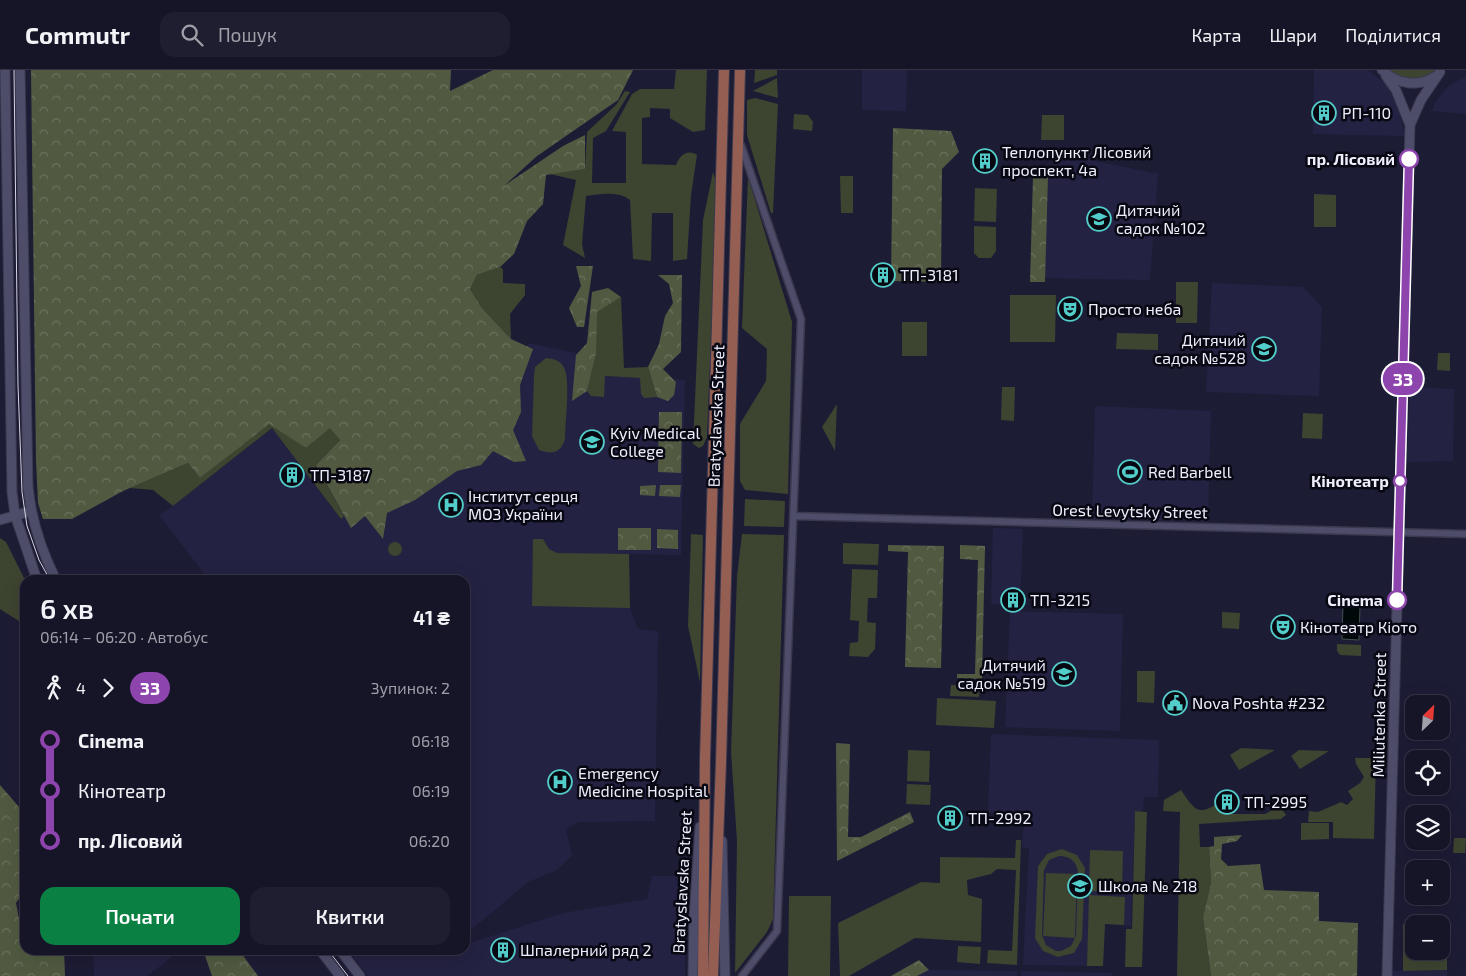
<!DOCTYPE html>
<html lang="uk">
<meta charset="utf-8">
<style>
body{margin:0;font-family:"Exo 2",sans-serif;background:#1f1e30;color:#f1f3f6;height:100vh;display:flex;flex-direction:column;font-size:19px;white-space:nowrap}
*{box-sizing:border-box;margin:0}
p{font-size:16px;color:#9e9fa8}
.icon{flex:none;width:28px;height:28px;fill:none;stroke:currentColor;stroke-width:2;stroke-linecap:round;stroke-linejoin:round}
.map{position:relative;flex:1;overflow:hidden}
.sheet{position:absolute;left:20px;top:505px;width:450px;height:380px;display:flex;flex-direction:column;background:#161528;border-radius:15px;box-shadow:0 5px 20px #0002,0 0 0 1px #353445}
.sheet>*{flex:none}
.badge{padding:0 10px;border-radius:16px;font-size:18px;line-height:32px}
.needle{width:32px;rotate:25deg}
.controls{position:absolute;left:1405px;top:625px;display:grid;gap:10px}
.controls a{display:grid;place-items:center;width:45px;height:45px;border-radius:10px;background:#161528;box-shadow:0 5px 20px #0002,0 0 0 1px #353445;font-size:25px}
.map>.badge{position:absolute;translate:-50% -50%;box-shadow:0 0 0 2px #fff}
.legs{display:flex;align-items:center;gap:8px;height:55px;padding:0 20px;font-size:16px}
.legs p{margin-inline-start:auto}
.head{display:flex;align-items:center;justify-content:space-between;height:85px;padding:0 20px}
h1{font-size:28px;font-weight:600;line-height:38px}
.primary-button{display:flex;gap:10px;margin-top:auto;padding:10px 20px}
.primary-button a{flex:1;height:58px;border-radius:15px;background:#0b8043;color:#fff;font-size:20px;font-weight:600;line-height:58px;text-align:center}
.primary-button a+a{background:#1f1e30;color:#f1f3f6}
ul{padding:0 20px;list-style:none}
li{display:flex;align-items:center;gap:18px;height:50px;font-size:19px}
li i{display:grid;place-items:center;width:8px;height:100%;margin:0 6px;background:currentColor}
li i::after{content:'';width:12px;height:12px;margin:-6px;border:4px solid;border-radius:50%;background:#161528}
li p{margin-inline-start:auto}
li:first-child i{background:linear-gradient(#0000 50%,currentColor 0)}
li:last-child i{background:linear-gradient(currentColor 50%,#0000 0)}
header{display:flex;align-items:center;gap:30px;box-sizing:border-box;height:70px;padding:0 25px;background:#161528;border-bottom:1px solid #353445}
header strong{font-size:24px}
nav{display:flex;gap:28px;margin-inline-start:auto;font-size:18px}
.search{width:350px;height:45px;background:#1f1e30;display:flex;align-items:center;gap:12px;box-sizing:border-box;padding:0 18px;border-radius:15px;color:#9e9fa8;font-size:19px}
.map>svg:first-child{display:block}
.built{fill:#242242}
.green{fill:#3d4430;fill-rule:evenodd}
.forest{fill:url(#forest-crowns)}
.water{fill:#00090a;stroke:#474e53}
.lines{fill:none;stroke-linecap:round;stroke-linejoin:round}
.minor-casing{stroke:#3b384e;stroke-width:9}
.tertiary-casing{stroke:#3b384e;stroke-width:11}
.primary-casing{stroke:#3b384e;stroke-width:12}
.minor{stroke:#4d4d6a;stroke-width:6}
.tertiary{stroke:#4d4d6a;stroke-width:9}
.primary{stroke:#945f52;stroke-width:10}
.tram{stroke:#d6d6e6;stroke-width:1}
.line-1-casing{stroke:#fff;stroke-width:11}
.line-1{stroke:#8e44ad;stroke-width:8}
.stop-1-dot{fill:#fff;stroke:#8e44ad;stroke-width:2.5}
.labels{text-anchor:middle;stroke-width:5;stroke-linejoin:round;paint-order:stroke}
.poi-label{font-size:16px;fill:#eeeefd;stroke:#080813;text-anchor:start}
.stop-label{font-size:16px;font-weight:bold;fill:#eeeefd;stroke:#080813;text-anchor:end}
.street-label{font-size:16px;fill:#eeeefd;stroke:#080813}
</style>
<header>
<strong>Commutr</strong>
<div class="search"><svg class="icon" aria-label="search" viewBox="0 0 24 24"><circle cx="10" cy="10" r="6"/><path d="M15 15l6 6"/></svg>Пошук</div>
<nav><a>Карта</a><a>Шари</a><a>Поділитися</a></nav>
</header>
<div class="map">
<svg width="1466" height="906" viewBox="0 0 1466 906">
<defs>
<pattern id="forest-crowns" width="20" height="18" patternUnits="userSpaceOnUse" patternTransform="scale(1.25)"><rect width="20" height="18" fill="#515a41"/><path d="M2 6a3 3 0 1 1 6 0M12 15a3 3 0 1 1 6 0" fill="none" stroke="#6a725d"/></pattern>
</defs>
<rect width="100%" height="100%" fill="#1d1c35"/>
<path class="built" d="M862,0H907L906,41L862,40Z
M1314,0H1368L1386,14L1398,37L1405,66L1313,64Z
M1466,6V44L1432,41L1436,31L1449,16Z
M1071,86L1158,104L1150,210L1041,208L1046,100Z
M1212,213L1303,217L1322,237L1319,326L1206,322Z
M528,273L576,283L586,305L685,310L681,485L629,484L630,538L638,559L658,561L655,751L579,752L566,759L572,786L557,800L528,812L465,865V510H209L159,445L173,436L272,358L341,449L443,365L498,351Z
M1410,317L1454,319L1453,391L1409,392L1407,389Z
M1095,336L1211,341L1208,451L1092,449Z
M993,458L1023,459L1020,535L991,534Z
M1010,541L1123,544L1120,661L1005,657Z
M991,664L1159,670L1158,727H1144L1143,741H1135L1131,856L1105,854L1103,896L1023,895L1029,778L1022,777L1024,744L988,742Z
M652,806H685V906H368L348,880H465V867L470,873L563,843L647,829Z
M93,880H181L147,906H94Z
M929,900L1017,901V906H917Z
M1447,900V906H1392V901Z
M1021,901L1112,903L1111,906H1021Z"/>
<path class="green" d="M676,0H707L705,60L693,62L670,48V39L650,38V47L642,48V94L676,95C680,85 687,79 697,85L691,125L687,189L673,191V143H652L651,191L633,189L630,130C618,121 600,124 586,126L582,174L585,188L563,175L576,110L550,104L585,99L587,62L616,35L625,21L630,22L606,61L593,68L592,113H626V62L612,61L632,24L640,19H674Z
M755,0H777V5L754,13Z
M1389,0H1436C1422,12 1403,12 1389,0Z
M777,8L778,28L753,21Z
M755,28L778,34L773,143H771L747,65V30Z
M794,44L808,45L813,52L812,61L793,59Z
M1042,45H1064V70H1041Z
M713,102L717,115L707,367L703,376L699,378L693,374L703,150Z
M840,106H853V143H841Z
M748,107L792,252L788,424L745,420L740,411V354L766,311L767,279L742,258Z
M975,118L997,119L996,152L974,151Z
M1314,124L1336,125V157H1314Z
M974,156L996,157V181L991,188H979L974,183Z
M500,197L503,199V213L525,214V225L510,244L511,269L482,238L470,219L477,205Z
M1176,212H1198L1197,253H1176Z
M1010,225H1056L1055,272H1010Z
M621,227L624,298L648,297L657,327L644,328L641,324L640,308L605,306L604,327L591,326L587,321L596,284L594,236H606Z
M902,252H927V286H902Z
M1117,263L1158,264V280L1116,279Z
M1438,283H1450V301L1437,300Z
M546,288C555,289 562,291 565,300C570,313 565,354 565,369C561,383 552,385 539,380L532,366L534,305L535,297Z
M1002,317H1015L1014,351L1001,350Z
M837,334L835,381L822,357Z
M1303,343L1323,344L1322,369L1302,368Z
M269,353L306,378L330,357L340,370L316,395L344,446L341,449L272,358L173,436L153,420L130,418L188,393L200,408Z
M745,429L785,431L784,457L744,456Z
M691,464L703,465L700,612L688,556Z
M742,464L784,465L773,849L767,862L735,903L737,771L731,682L737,506Z
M0,468L6,472L25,510V555L0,539Z
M533,469H543L549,479L557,483L629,484L630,538L532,536Z
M388 479a7 7 0 1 1 14 0a7 7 0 1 1-14 0Z
M843,473L879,474L878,495L843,494Z
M852,499L878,500L877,528H868L867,552L876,553L875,579L868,587L849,586L850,573L858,572L859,551L850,550Z
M1222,542L1240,543L1239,559L1222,558Z
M1337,574L1361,575V586L1340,585L1337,581Z
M1137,601H1155L1154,633L1137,632Z
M951,615L980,616L979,627L950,626Z
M937,628L996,631L994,658L936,655Z
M1241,678L1275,680L1239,700L1230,685Z
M908,680L930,681L929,712L907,711Z
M1299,680L1329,681L1300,699L1291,686Z
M1355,688H1376L1374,769L1333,768V752H1308L1309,741L1318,742L1341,732L1347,735L1353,729L1348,721L1360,713L1364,707L1356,694Z
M907,714L931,715L930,735L906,734Z
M1181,720C1195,740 1197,747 1220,732L1228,744H1265L1280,736L1286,745L1281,749L1199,754L1200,777H1209L1211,813L1203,847L1211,906H1177L1180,742L1163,741L1164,730Z
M1135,741L1147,742L1142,897H1125L1126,859H1132Z
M1301,753H1329V769L1301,770Z
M1454,768H1466L1465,783H1453Z
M1016,770H1021L1017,895L987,893L988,880L1012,881L1016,800L997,799L991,804L967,810L968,825L982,829L981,872L915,868L849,906H840L838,853L921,812L940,813V787L1015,788Z
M1062,779L1077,785L1085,798L1082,869L1074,883L1058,887L1043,881L1035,868L1038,796L1047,784ZM1059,786C1070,786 1076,791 1078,802L1076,866L1071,876L1061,881H1056L1046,875L1042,865L1044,800L1049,790Z
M1090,780L1123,781L1122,822L1089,821Z
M1046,803L1077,804L1075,868L1043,866Z
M1089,825L1125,827L1124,855L1105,854L1103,896H1087Z
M789,826H831L830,906H788Z
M1403,854H1414V881H1441V855L1447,856V900L1403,901Z
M958,876L981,877L980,894L957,892Z"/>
<path class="forest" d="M31,0H451L450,21L493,0H633L618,30L537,86L505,115L563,76L585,65V99L546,105L543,134L527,151L514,184L500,197L477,205L470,219L482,238L511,269L533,279L520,315L521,342L513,360L526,391L514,392L493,381L481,395L457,401L415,430L387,443L383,469L365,446L351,458L316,395L340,370L330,358L306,378L269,354L200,408L188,393L123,421L72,449H43L38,433L36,391Z
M893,58L951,61L959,82L942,99L941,212L891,211Z
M1033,106H1048L1045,212H1030Z
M576,196H593L584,257H577L569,238L581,216Z
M658,205H682L681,282L663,299L676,312L674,325L668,331L657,327L648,297L659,274L665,246L673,233L669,214Z
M608,218L621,227L597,242L596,284L587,321L572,331L576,285L587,273L592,222Z
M659,342H682L681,403L658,402Z
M656,415L655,426L640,425V416Z
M660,415H681L680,427L659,426Z
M618,458H651V480H618Z
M657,459L678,460V479L657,478Z
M888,475L944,476L941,598L905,597L908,482L888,481Z
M960,475L985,476L982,609L957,608V604H975L978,490L960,489Z
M836,673L850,674L848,767H861L910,742L914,752L837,791Z
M0,715L19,737L25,739V820L16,833L25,880H64L65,906H0Z
M1242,765L1237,771L1222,774L1221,789L1228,796L1260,794L1264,820L1319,822V851L1358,853L1357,906H1211L1203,847L1211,813L1209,777L1214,776V767Z
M203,880H239L258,906H212Z
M919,890L929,900L917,906H891Z"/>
<path class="water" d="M1343,535H1360L1359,570L1342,569Z"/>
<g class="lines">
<g class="minor-casing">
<path id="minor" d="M741,75L801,249L777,861L742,906
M794,446L1466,464"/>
</g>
<g class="tertiary-casing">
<path id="tertiary" d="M5,0L12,422L15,445L37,510
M20,0L28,416C31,449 41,480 56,510
M1382,0C1397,14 1418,18 1436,6
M1386,6L1396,20L1410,55
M0,450L31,441
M722,771L725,906
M320,880L340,906
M340,880L360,906
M693,906L694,848L700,757
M1387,906L1410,55L1421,30L1440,2"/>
</g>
<g class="primary-casing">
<path id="primary" d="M703,906L705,689L724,0
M713,906L721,692L740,0"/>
</g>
<use href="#minor" class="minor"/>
<use href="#tertiary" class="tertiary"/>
<use href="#primary" class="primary"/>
<path class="tram" d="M14,0L18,315L22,422L27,456L39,490L50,510
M328,880L348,906"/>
</g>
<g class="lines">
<g class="line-1-casing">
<path id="line-1" d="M1397,530L1409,89"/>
</g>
<use href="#line-1" class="line-1"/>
</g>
<defs>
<g id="building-ring" transform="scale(1.25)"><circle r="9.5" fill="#080813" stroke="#53cdca" stroke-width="1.5"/><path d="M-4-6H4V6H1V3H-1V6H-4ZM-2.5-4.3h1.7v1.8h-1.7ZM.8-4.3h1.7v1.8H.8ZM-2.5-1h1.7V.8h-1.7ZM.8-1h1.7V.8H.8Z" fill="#53cdca"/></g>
<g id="school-ring" transform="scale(1.25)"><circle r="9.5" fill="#080813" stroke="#53cdca" stroke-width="1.5"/><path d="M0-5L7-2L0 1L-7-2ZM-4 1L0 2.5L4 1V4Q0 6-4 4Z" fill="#53cdca"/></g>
<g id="theatre-ring" transform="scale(1.25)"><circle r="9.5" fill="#080813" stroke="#53cdca" stroke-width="1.5"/><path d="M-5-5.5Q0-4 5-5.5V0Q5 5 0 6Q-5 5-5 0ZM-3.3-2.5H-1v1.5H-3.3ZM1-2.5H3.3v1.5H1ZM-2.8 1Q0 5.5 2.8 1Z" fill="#53cdca"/></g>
<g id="university-ring" transform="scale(1.25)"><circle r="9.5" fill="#080813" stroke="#53cdca" stroke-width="1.5"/><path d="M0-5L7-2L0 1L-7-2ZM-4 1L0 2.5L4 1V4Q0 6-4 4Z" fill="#53cdca"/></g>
<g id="stadium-ring" transform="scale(1.25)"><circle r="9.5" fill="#080813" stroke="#53cdca" stroke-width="1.5"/><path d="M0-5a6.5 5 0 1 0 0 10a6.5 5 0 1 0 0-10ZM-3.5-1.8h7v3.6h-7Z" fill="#53cdca"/></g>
<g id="hospital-ring" transform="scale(1.25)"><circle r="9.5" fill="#080813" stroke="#53cdca" stroke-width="1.5"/><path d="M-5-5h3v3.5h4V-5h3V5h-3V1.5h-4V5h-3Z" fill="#53cdca"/></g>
<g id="civic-ring" transform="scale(1.25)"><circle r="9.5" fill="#080813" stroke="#53cdca" stroke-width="1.5"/><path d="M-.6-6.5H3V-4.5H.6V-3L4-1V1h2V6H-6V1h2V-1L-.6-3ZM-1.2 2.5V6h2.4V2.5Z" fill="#53cdca"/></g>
</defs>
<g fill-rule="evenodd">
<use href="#building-ring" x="1324" y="43"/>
<use href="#building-ring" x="985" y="91"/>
<use href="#school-ring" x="1099" y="149"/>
<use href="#building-ring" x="883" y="205"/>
<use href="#theatre-ring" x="1070" y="239"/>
<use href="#school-ring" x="1264" y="279"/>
<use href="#university-ring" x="592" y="372"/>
<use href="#stadium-ring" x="1130" y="402"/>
<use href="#building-ring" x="292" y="405"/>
<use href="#hospital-ring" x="451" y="435"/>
<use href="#building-ring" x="1013" y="530"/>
<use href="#theatre-ring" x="1283" y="557"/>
<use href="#school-ring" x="1064" y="604"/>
<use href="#civic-ring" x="1175" y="633"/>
<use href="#hospital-ring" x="560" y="712"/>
<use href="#building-ring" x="1227" y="732"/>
<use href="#building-ring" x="950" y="748"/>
<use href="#school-ring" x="1080" y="816"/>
<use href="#building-ring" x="503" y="880"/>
</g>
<g class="stop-1-dot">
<circle cx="1409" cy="89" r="9"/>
<circle cx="1400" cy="411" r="6"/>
<circle cx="1397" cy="530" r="9"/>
</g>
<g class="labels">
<g class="poi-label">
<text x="1342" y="49">РП-110</text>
<text x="1002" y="88">Теплопункт Лісовий<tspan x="1002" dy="18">проспект, 4а</tspan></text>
<text x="1116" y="146">Дитячий<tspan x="1116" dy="18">садок №102</tspan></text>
<text x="900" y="211">ТП-3181</text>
<text x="1088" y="245">Просто неба</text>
<text x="1246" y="276" text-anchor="end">Дитячий<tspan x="1246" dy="18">садок №528</tspan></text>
<text x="610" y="369">Kyiv Medical<tspan x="610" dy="18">College</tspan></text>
<text x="1148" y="408">Red Barbell</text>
<text x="310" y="411">ТП-3187</text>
<text x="468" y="432">Інститут серця<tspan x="468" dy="18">МОЗ України</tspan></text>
<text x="1030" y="536">ТП-3215</text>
<text x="1300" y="563">Кінотеатр Кіото</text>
<text x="1046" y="601" text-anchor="end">Дитячий<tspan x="1046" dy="18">садок №519</tspan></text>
<text x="1192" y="639">Nova Poshta #232</text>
<text x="578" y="709">Emergency<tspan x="578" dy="18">Medicine Hospital</tspan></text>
<text x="1244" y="738">ТП-2995</text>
<text x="968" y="754">ТП-2992</text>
<text x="1098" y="822">Школа № 218</text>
<text x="520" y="886">Шпалерний ряд 2</text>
</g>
<g class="stop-label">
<text x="1395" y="95">пр. Лісовий</text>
<text x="1389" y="417">Кінотеатр</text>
<text x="1383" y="536">Cinema</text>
</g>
<g class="street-label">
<text transform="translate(716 346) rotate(-88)" y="6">Bratyslavska Street</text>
<text transform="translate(1130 441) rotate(1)" y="6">Orest Levytsky Street</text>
<text transform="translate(1379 645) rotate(-89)" y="6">Miliutenka Street</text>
<text transform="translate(682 812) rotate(-87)" y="6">Bratyslavska Street</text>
</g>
</g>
</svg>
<div class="controls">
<a><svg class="needle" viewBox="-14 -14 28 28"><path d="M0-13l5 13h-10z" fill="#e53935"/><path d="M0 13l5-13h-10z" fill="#9e9fa8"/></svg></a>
<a><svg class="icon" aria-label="locate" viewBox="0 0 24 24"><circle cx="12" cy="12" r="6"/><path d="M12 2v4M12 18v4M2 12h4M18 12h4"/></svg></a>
<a><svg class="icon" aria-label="layers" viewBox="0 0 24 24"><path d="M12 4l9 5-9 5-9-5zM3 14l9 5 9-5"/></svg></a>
<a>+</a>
<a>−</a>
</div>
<b class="badge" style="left:1403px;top:309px;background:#8e44ad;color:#fff">33</b>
<section class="sheet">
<div class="head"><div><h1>6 хв</h1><p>06:14 – 06:20 · Автобус</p></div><b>41 ₴</b></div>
<div class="legs"><svg class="icon" aria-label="walk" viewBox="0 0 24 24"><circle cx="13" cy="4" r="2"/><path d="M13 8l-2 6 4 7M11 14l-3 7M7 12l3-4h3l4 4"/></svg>4<svg class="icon" aria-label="forward" viewBox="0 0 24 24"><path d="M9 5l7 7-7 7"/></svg><b class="badge" style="background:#8e44ad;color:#fff">33</b><p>Зупинок: 2</p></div>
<ul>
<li><i style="color:#8e44ad"></i><b>Cinema</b><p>06:18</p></li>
<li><i style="color:#8e44ad"></i><span>Кінотеатр</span><p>06:19</p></li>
<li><i style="color:#8e44ad"></i><b>пр. Лісовий</b><p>06:20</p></li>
</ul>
<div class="primary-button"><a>Почати</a><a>Квитки</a></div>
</section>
</div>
